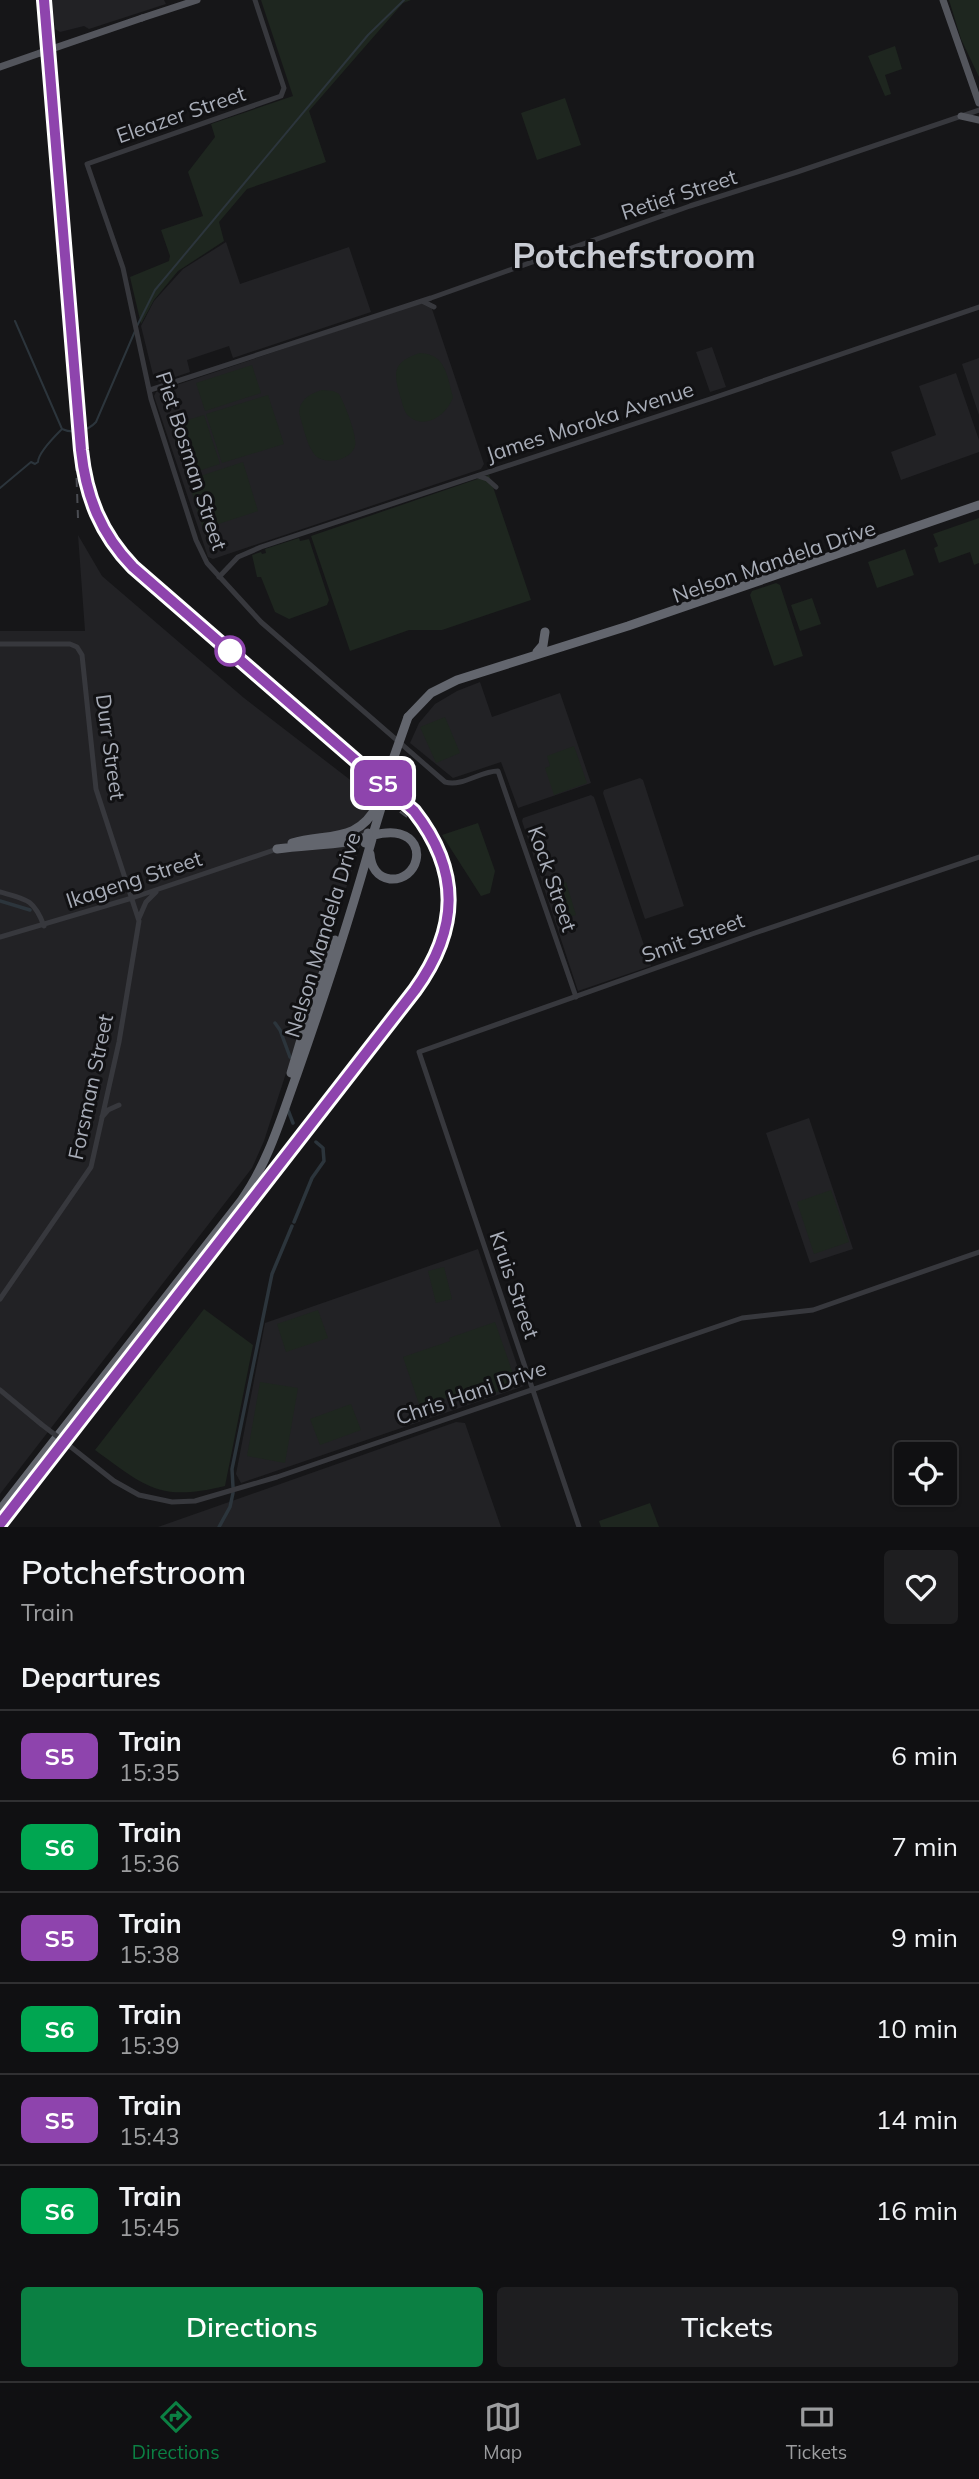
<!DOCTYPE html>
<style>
body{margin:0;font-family:Mulish,sans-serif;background:#1e1e20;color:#f1f3f6;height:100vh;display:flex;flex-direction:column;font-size:26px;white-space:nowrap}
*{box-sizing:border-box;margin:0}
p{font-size:23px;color:#9c9d9f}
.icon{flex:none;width:38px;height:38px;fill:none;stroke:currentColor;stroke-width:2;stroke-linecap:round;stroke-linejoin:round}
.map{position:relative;height:1527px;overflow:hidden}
.panel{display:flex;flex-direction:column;background:#101012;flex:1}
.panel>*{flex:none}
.badge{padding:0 14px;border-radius:10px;font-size:24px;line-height:46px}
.controls{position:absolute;left:894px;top:1442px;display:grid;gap:14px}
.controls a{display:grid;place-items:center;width:63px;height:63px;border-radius:7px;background:#101012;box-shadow:0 2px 5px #0004,0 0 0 2px #303032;font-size:35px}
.map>.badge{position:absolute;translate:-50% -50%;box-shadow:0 0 0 4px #fff}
h2{padding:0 21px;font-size:26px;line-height:63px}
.round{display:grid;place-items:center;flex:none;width:74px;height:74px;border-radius:7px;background:#1e1e20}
.summary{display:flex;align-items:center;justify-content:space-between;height:119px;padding:0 21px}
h1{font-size:33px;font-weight:600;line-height:52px}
.action{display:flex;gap:14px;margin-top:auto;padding:14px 21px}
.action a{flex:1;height:80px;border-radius:7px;background:#0b8043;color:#fff;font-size:28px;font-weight:600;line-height:80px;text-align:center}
.action a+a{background:#1e1e20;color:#f1f3f6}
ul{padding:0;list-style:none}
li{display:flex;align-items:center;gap:21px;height:91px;padding:0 21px;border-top:2px solid #303032}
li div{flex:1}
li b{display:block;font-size:26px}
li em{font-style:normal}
li .badge{min-width:77px;font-weight:700;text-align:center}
.dock{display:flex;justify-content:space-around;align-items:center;height:98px;border-top:2px solid #303032;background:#101012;font-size:19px;color:#9c9d9f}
.dock a{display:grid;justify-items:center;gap:4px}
.dock .current{color:#0b8043}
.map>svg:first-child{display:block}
.built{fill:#222225}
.green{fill:#1e261f}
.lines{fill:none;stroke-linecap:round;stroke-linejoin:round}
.stream{stroke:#2c353c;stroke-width:2}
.canal{stroke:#2c353c;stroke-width:3.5}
.minor{stroke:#37383d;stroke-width:5}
.major{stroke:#53555c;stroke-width:7}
.highway{stroke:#63666e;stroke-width:9}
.rail{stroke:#4a4c52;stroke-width:2;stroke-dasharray:9 7;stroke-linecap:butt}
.minor-bridge{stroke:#37383d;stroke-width:5}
.major-bridge{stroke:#53555c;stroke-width:7}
.highway-bridge{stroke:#63666e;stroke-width:9}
.line-casing{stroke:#fff;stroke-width:16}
.line{stroke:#8e44ad;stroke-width:10}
.stop-dot{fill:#fff;stroke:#8e44ad;stroke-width:3.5}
.labels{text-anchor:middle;stroke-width:6;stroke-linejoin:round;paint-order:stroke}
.street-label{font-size:21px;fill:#a8adb8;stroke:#111113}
.town-label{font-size:35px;font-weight:bold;fill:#c9ccd4;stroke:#111113}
</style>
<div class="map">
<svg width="979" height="1527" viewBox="0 0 979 1527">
<rect width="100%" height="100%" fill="#161618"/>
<path class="built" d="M52,0H164L166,4L89,29L84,26L60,32L55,29Z
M226,242L240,284L349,247L371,312L233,358L229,346L187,360L190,372L160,382L154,379L141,326L154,301L183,269Z
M422,302L431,306L484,464L481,469L213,559L208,557L154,396L156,392Z
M712,347L726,387L710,392L696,352Z
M979,358V415L962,364Z
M956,373L979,440V452L901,480L891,452L936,435L919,386Z
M78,535L102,576L244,698L375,799L264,1141L252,1168L0,1494V631H85Z
M480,682L492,717L560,693L591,783L518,808L501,762L453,778L410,743L419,723L435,704L457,691Z
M640,778L643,780L684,906L645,919L603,793L604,790Z
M591,795L594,797L651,966L578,991L522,821L523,818Z
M809,1118L853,1249L810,1263L766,1133Z
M478,1249L524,1386L241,1483L236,1474L265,1323Z
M456,1422L465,1423L501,1527H158Z"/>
<path class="green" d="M261,0H411L403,3L309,111L326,162L247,189L219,222L224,241L178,271L154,300L141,324L130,277L169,261L170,256L161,230L203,216L188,172L215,137L211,124L293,96Z
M949,0H979V77L961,39Z
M895,46L902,69L885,75L891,94L885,96L868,56Z
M565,98L581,145L537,160L521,113Z
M420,353C446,354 447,376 453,397C448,413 428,429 411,418C404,413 403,406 401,399C393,373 392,362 420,353Z
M252,365L261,393L205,411L196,383Z
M322,390L333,391L339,394C344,402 358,437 355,446C351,461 323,466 314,454C306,443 303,425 299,413C300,399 310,394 322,390Z
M268,395L284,444L222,463L206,414Z
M204,415L220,464L186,475L171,425Z
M243,462L258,511L203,529L188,480Z
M489,475L531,600L442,630H409L350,651L311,536Z
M979,518V563L974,565L970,552L939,563L934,548L938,546L933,534Z
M299,538L300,541L309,539L329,600L327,605L289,619L275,612L261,577H257L252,555L261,552L262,554L266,553L265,549Z
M905,549L914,575L877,588L868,562Z
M776,583L780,585L803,656L774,666L750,595L752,591Z
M812,598L821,624L800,631L791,605Z
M445,717L460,753L436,763L420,727Z
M574,746L587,783L554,795L545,768L550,766L547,756Z
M478,823L495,871L490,893L481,896L442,835Z
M566,882L576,915L560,920L549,887Z
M831,1190L849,1242L814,1254L797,1202Z
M444,1267L452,1299L436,1303L428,1271Z
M204,1309L253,1345L225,1486C159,1502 146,1487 95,1450Z
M318,1310L328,1338L286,1352L277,1324Z
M495,1322L517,1385L471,1401L467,1391L420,1407L403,1357L450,1341L449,1338Z
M260,1382L298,1388L285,1463L247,1456Z
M351,1404L361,1430L320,1445L310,1419Z
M650,1503L659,1527H601L599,1521Z"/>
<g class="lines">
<path class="stream" d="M15,321L62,429C73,434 88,431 96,422L135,331
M137,326L155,290L368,35L404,0
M0,488L31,462L35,464L38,462C38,453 54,437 61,430"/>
<path class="canal" d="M0,901L30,910
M275,1023L280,1030L290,1057
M288,1110L293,1123
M294,1222L312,1178L324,1161L323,1148L316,1142
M233,1487L232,1469L272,1274L292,1226
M219,1527L230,1507L233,1493"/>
<path class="minor" d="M255,0L284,88L281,96L87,164L123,268L151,399L196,540L207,563L261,622L445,782C463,787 480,771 498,771L576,997
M658,208L672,212
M422,301L434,307
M150,390L431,298L690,206L797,172L979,110
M478,476L487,479L496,487
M219,577L238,557L261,547L710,399L979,307
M0,644H70L77,647L82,655L96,789L139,921L119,1042L91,1167L0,1299
M0,892C26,899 34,899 44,926
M139,918L146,902L156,892
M0,937L132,898L277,849
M102,1117L108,1110L119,1105
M0,1390L41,1424
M71,1447L114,1481L139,1495L172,1502L195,1501L277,1477L742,1318L813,1310L979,1252
M579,1527L419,1052L752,934L979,857"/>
<path class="major" d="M943,0L979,103
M142,18L197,0
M0,67L40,53
M961,116L979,120"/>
<path class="highway" d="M537,652L543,645L545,632
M408,717L431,693L457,680L628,626L979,505
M374,831L381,808
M292,843C327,833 359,843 377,805
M277,849C300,846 324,845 347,842C363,839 385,829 400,834C428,842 418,881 390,879C377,877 371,867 370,854
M291,1073L308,1016L335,940
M0,1510L241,1201C268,1163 281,1118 297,1074C324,997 350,918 372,839"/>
<path class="rail" d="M76,462L78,518
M387,802L415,823
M1,1527L426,977C462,921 458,862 416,811L133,564C99,527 88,496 82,447L46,0"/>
<path class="minor-bridge" d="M41,1424L71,1447"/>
<path class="major-bridge" d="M40,53L142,18"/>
<path class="highway-bridge" d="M377,805L408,717
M365,843L368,833"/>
</g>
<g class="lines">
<g class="line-casing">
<path id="line" d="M0,1524L415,990C459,929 461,871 414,811L133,567C101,534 86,497 81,450L44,0"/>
</g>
<use href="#line" class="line"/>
</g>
<circle class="stop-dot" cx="230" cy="651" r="14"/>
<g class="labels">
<g class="street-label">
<text transform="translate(181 115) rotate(-19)" y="7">Eleazer Street</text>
<text transform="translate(679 195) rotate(-18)" y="7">Retief Street</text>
<text transform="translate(590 422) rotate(-18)" y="7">James Moroka Avenue</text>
<text transform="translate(191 461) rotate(72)" y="7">Piet Bosman Street</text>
<text transform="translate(774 562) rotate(-19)" y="7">Nelson Mandela Drive</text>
<text transform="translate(110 747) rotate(82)" y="7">Durr Street</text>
<text transform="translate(552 879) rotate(71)" y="7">Kock Street</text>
<text transform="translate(134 880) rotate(-18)" y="7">Ikageng Street</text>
<text transform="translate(323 935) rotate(-73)" y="7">Nelson Mandela Drive</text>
<text transform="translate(693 938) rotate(-20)" y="7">Smit Street</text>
<text transform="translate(91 1087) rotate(-78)" y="7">Forsman Street</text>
<text transform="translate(514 1285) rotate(71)" y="7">Kruis Street</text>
<text transform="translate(471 1393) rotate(-19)" y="7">Chris Hani Drive</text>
</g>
<g class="town-label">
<text x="634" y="268">Potchefstroom</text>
</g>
</g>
</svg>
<div class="controls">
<a><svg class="icon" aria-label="locate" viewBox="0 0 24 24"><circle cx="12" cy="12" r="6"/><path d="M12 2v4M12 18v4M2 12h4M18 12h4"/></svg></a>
</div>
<b class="badge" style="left:383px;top:783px;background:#8e44ad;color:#fff">S5</b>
</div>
<section class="panel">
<div class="summary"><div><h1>Potchefstroom</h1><p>Train</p></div><a class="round"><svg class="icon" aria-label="heart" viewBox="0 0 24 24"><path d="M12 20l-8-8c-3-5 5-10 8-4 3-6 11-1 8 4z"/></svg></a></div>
<h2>Departures</h2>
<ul>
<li><span class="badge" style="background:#8e44ad;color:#fff">S5</span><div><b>Train</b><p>15:35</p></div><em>6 min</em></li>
<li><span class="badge" style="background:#00a651;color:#fff">S6</span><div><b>Train</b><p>15:36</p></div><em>7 min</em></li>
<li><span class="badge" style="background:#8e44ad;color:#fff">S5</span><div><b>Train</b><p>15:38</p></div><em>9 min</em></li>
<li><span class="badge" style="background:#00a651;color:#fff">S6</span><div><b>Train</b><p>15:39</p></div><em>10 min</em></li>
<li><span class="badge" style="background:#8e44ad;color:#fff">S5</span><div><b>Train</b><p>15:43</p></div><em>14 min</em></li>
<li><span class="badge" style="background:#00a651;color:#fff">S6</span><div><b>Train</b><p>15:45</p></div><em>16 min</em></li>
</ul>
<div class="action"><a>Directions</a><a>Tickets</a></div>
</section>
<nav class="dock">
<a class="current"><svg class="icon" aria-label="directions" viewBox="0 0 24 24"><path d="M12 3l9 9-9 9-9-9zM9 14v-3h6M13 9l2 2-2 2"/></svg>Directions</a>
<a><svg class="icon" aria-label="map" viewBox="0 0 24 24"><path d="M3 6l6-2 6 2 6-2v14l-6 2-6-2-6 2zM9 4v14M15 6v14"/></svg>Map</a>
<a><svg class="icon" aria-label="tickets" viewBox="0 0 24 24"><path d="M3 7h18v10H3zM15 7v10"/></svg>Tickets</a>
</nav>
